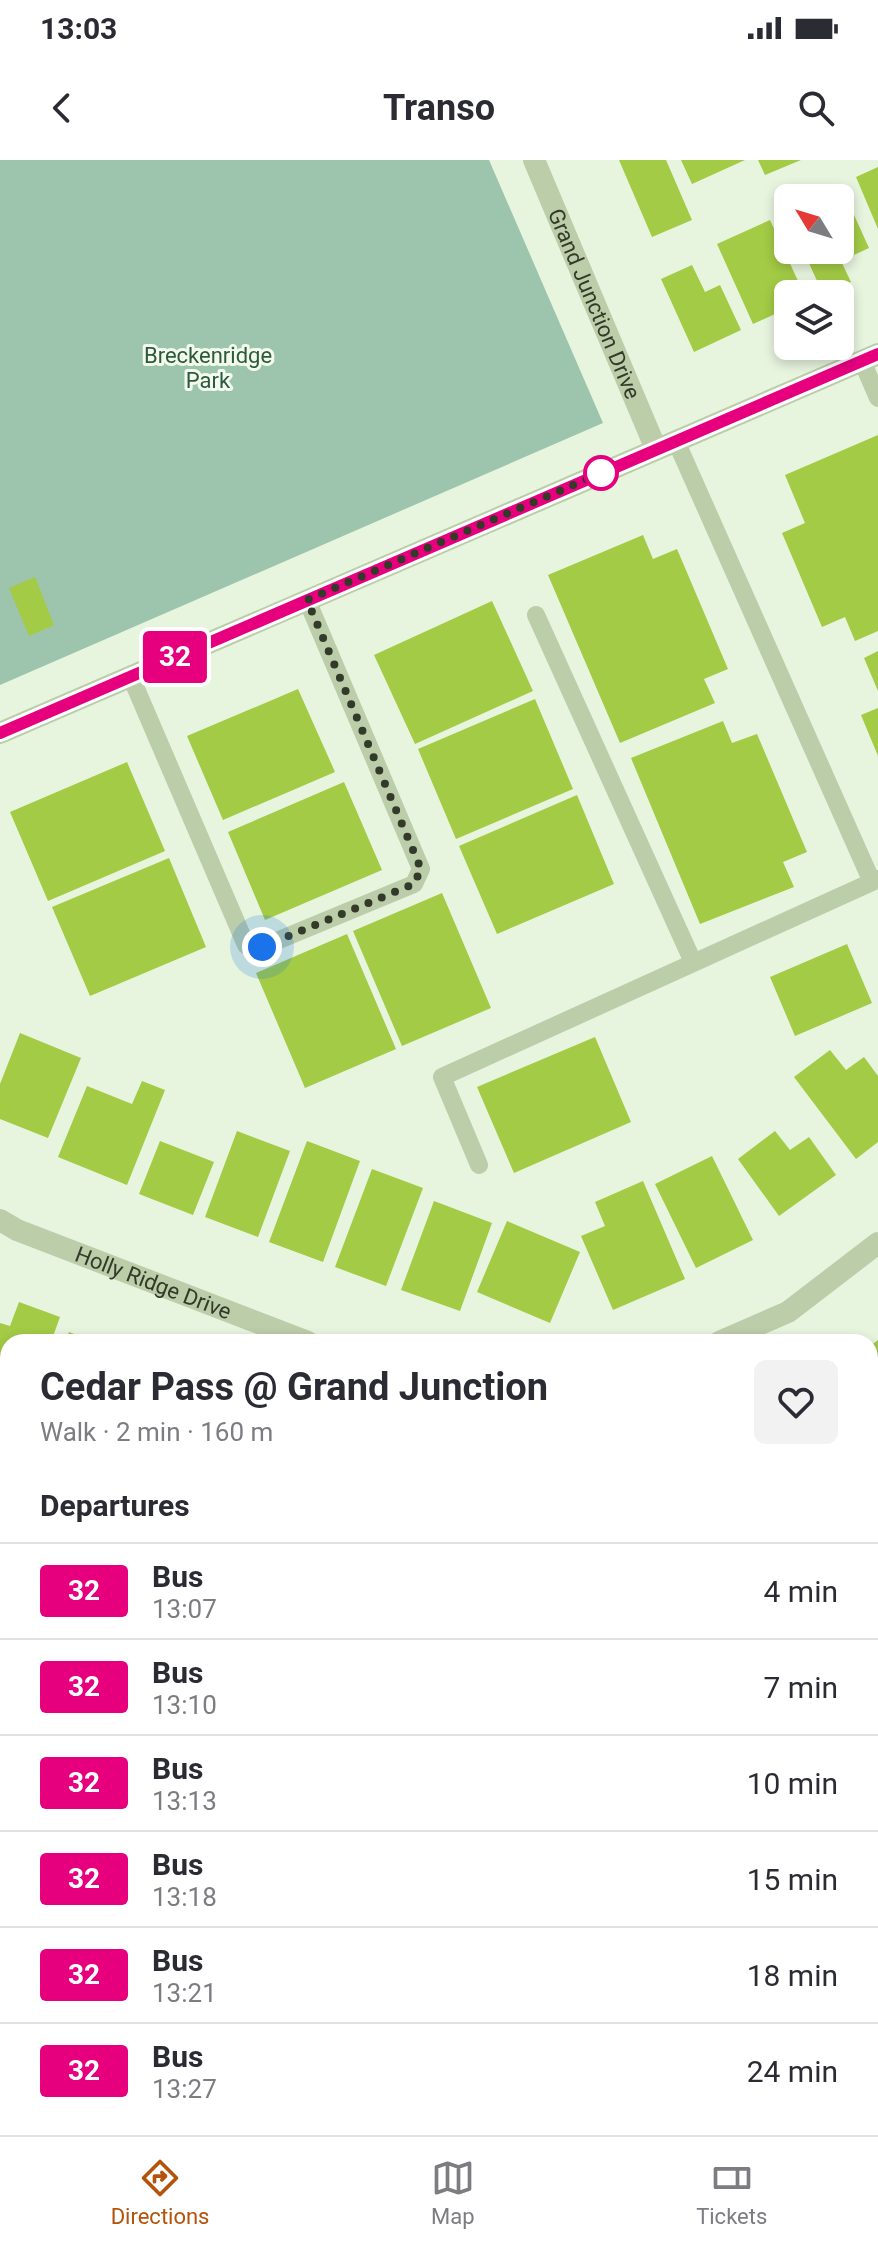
<!DOCTYPE html>
<meta charset="utf-8">
<style>
body{margin:0;font-family:Roboto,sans-serif;background:#f2f2f3;color:#2b2b33;height:100vh;display:flex;flex-direction:column;font-size:30px;white-space:nowrap}
*{box-sizing:border-box;margin:0}
p{font-size:26px;color:#7c7c81}
.icon{flex:none;width:44px;height:44px;fill:none;stroke:currentColor;stroke-width:2;stroke-linecap:round;stroke-linejoin:round}
.map{position:relative;flex:1;overflow:hidden}
.drawer{position:absolute;left:0px;top:1174px;width:878px;height:802px;display:flex;flex-direction:column;background:#fff;border-radius:24px 24px 0 0;box-shadow:0 4px 12px #0003}
.drawer>*{flex:none}
.badge{padding:0 16px;border-radius:6px;font-size:28px;line-height:52px}
.needle{width:52px;rotate:308deg}
.buttons{position:absolute;left:774px;top:24px;display:grid;gap:16px}
.buttons a{display:grid;place-items:center;width:80px;height:80px;border-radius:12px;background:#fff;box-shadow:0 4px 12px #0003;font-size:40px}
.you{position:absolute;width:40px;height:40px;margin:-20px;border:6px solid #fff;border-radius:50%;background:#1a73e8;box-shadow:0 0 0 12px #1a73e833}
.map>.badge{position:absolute;translate:-50% -50%;box-shadow:0 0 0 4px #fff}
h2{padding:0 40px;font-size:30px;line-height:72px}
.round{display:grid;place-items:center;flex:none;width:84px;height:84px;border-radius:12px;background:#f2f2f3}
.overview{display:flex;align-items:center;justify-content:space-between;height:136px;padding:0 40px}
h1{font-size:38px;font-weight:700;line-height:60px}
ul{padding:0;list-style:none}
li{display:flex;align-items:center;gap:24px;height:96px;padding:0 40px;border-top:2px solid #e1e1e2}
li div{flex:1}
li b{display:block;font-size:30px}
li em{font-style:normal}
li .badge{min-width:88px;font-weight:700;text-align:center}
.status{display:flex;justify-content:space-between;align-items:center;height:56px;padding:0 40px;background:#fff;direction:ltr}
.status svg{height:22px;fill:currentColor}
header{display:flex;justify-content:space-between;align-items:center;height:104px;padding:0 40px;background:#fff;font-size:36px;font-weight:700}
.dock{display:flex;justify-content:space-around;align-items:center;height:112px;border-top:2px solid #e1e1e2;background:#fff;font-size:22px;color:#7c7c81}
.dock a{display:grid;justify-items:center;gap:4px}
.dock .on{color:#b45309}
.map>svg:first-child{display:block}
.green{fill:#9dc4ac}
.building{fill:#a3cb45}
.lines{fill:none;stroke-linecap:round;stroke-linejoin:round}
.service{stroke:#bbcda9;stroke-width:18}
.minor{stroke:#bbcda9;stroke-width:22}
.tertiary{stroke:#bbcda9;stroke-width:22}
.line-casing{stroke:#fff;stroke-width:18}
.line{stroke:#e6007e;stroke-width:12}
.walk{stroke:#343a29;stroke-width:8;stroke-dasharray:0 14.4}
.stop-dot{fill:#fff;stroke:#e6007e;stroke-width:4}
.labels{text-anchor:middle;stroke-width:6;stroke-linejoin:round;paint-order:stroke}
.street-label{font-size:22px;fill:#343a29;stroke:#f2fbeb}
.park-label{font-size:22px;fill:#2c593f;stroke:#f2fbeb}
</style>
<div class="status"><b>13:03</b><svg viewBox="0 0 49 12"><path d="M0 12V9h3v3zM5 12V6h3v6zM10 12V3h3v9zM15 12V0h3v12zM26 1h20v11H26zM47 4h2v5h-2z"/></svg></div>
<header><svg class="icon" aria-label="back" viewBox="0 0 24 24"><path d="M15 5l-7 7 7 7"/></svg>Transo<svg class="icon" aria-label="search" viewBox="0 0 24 24"><circle cx="10" cy="10" r="6"/><path d="M15 15l6 6"/></svg></header>
<div class="map">
<svg width="878" height="1975" viewBox="0 0 878 1975">
<rect width="100%" height="100%" fill="#e7f4de"/>
<path class="green" d="M0,0H489L603,263L0,525Z"/>
<path class="building" d="M619,0H666L692,60L652,77Z
M681,0H745L692,24Z
M758,0H801L765,15Z
M878,7V69L856,17Z
M840,24L869,88L841,101L851,122L823,134L803,90H840V38H809Z
M770,60L804,134H788V148L753,164L717,84Z
M692,105L705,132L720,125L741,170L694,192L661,119Z
M878,275V471L855,481L845,457L822,467L782,373L805,363L785,315Z
M643,375L653,399L677,389L728,509L704,519L715,543L620,583L548,415Z
M35,417L54,465L29,476L9,428Z
M492,441L533,531L415,584L374,495Z
M878,491V531L864,498Z
M298,529L335,612L223,660L187,576Z
M535,539L573,629L456,679L418,589Z
M878,548V596L861,555Z
M723,561L732,583L757,574L807,692L783,702L794,727L700,764L631,598Z
M127,602L165,691L48,741L10,652Z
M344,622L382,710L265,760L228,672Z
M577,635L614,724L497,774L459,686Z
M169,698L206,787L90,836L52,747Z
M442,733L491,848L402,886L353,771Z
M347,774L396,889L305,928L256,813Z
M847,784L872,843L795,876L770,817Z
M20,873L81,898L48,978L0,959V924Z
M595,877L631,962L514,1013L477,927Z
M830,890L846,910L864,897L878,916V982L856,999L794,917Z
M142,921L165,930L127,1025L58,997L87,926L132,944Z
M237,971L290,991L258,1077L205,1057Z
M775,971L790,990L809,977L836,1015L779,1056L738,999Z
M160,981L214,1002L193,1055L139,1034Z
M307,981L360,1001L323,1102L269,1082Z
M712,996L753,1080L696,1108L655,1024Z
M372,1009L423,1028L386,1126L335,1107Z
M643,1021L685,1119L613,1150L581,1076L605,1066L595,1042Z
M434,1041L492,1063L460,1151L401,1130Z
M507,1061L580,1092L550,1163L477,1132Z
M19,1142L60,1157L51,1182H8V1219L0,1216V1163L10,1166Z
M69,1172L95,1182H65Z
M878,1180V1286L870,1292V1221L874,1218L870,1213V1186Z
M8,1338V1399L0,1396V1359Z
M876,1341L878,1345V1444L870,1427V1344Z
M8,1568V1651L0,1647V1588Z
M878,1625V1664L870,1646V1629Z
M0,1674L8,1677V1738L2,1753L0,1752Z
M181,1968H270L262,1972L263,1975H184Z
M355,1968H413L416,1975H339Z
M565,1968H597L580,1975H568Z
M626,1968H645L648,1975H610Z
M749,1968H802L786,1975H752Z"/>
<g class="lines">
<path class="service" d="M862,201L878,238
M676,281L872,722L878,719
M536,455L693,802
M131,517L246,785L262,787L414,724L421,709L307,440
M479,1005L442,917L872,722"/>
<g class="minor">
<path id="s1" d="M0,1060L17,1070L308,1182"/>
<path d="M719,1182L788,1152L878,1083"/>
<path d="M0,1471L8,1474"/>
<path d="M870,1520L878,1516"/>
<path d="M870,1838L878,1857"/>
<path d="M0,1859L8,1867"/>
<path d="M105,1968L109,1975"/>
<path d="M478,1968L481,1975"/>
</g>
<g class="tertiary">
<path id="s2" d="M534,0L656,289"/>
<path d="M0,573L878,194"/>
</g>
</g>
<g class="lines">
<g class="line-casing">
<path id="line" d="M0,573L878,194"/>
</g>
<use href="#line" class="line"/>
<path class="walk" d="M262,787L414,724L421,709L307,440L601,313"/>
</g>
<circle class="stop-dot" cx="601" cy="313" r="16"/>
<g class="labels">
<g class="street-label">
<text dy="8" stroke="none"><textPath href="#s2" startOffset="156">Grand Junction Drive</textPath></text>
<text dy="8" stroke="none"><textPath href="#s1" startOffset="166">Holly Ridge Drive</textPath></text>
</g>
<g class="park-label">
<text x="208" y="203">Breckenridge<tspan x="208" dy="25">Park</tspan></text>
</g>
</g>
</svg>
<div class="buttons">
<a><svg class="needle" viewBox="-14 -14 28 28"><path d="M0-13l5 13h-10z" fill="#e53935"/><path d="M0 13l5-13h-10z" fill="#7c7c81"/></svg></a>
<a><svg class="icon" aria-label="layers" viewBox="0 0 24 24"><path d="M12 4l9 5-9 5-9-5zM3 14l9 5 9-5"/></svg></a>
</div>
<div class="you" style="left:262px;top:787px"></div>
<b class="badge" style="left:175px;top:497px;background:#e6007e;color:#fff">32</b>
<section class="drawer">
<div class="overview"><div><h1>Cedar Pass @ Grand Junction</h1><p>Walk · 2 min · 160 m</p></div><a class="round"><svg class="icon" aria-label="heart" viewBox="0 0 24 24"><path d="M12 20l-8-8c-3-5 5-10 8-4 3-6 11-1 8 4z"/></svg></a></div>
<h2>Departures</h2>
<ul>
<li><span class="badge" style="background:#e6007e;color:#fff">32</span><div><b>Bus</b><p>13:07</p></div><em>4 min</em></li>
<li><span class="badge" style="background:#e6007e;color:#fff">32</span><div><b>Bus</b><p>13:10</p></div><em>7 min</em></li>
<li><span class="badge" style="background:#e6007e;color:#fff">32</span><div><b>Bus</b><p>13:13</p></div><em>10 min</em></li>
<li><span class="badge" style="background:#e6007e;color:#fff">32</span><div><b>Bus</b><p>13:18</p></div><em>15 min</em></li>
<li><span class="badge" style="background:#e6007e;color:#fff">32</span><div><b>Bus</b><p>13:21</p></div><em>18 min</em></li>
<li><span class="badge" style="background:#e6007e;color:#fff">32</span><div><b>Bus</b><p>13:27</p></div><em>24 min</em></li>
</ul>
</section>
</div>
<nav class="dock">
<a class="on"><svg class="icon" aria-label="directions" viewBox="0 0 24 24"><path d="M12 3l9 9-9 9-9-9zM9 14v-3h6M13 9l2 2-2 2"/></svg>Directions</a>
<a><svg class="icon" aria-label="map" viewBox="0 0 24 24"><path d="M3 6l6-2 6 2 6-2v14l-6 2-6-2-6 2zM9 4v14M15 6v14"/></svg>Map</a>
<a><svg class="icon" aria-label="tickets" viewBox="0 0 24 24"><path d="M3 7h18v10H3zM15 7v10"/></svg>Tickets</a>
</nav>
